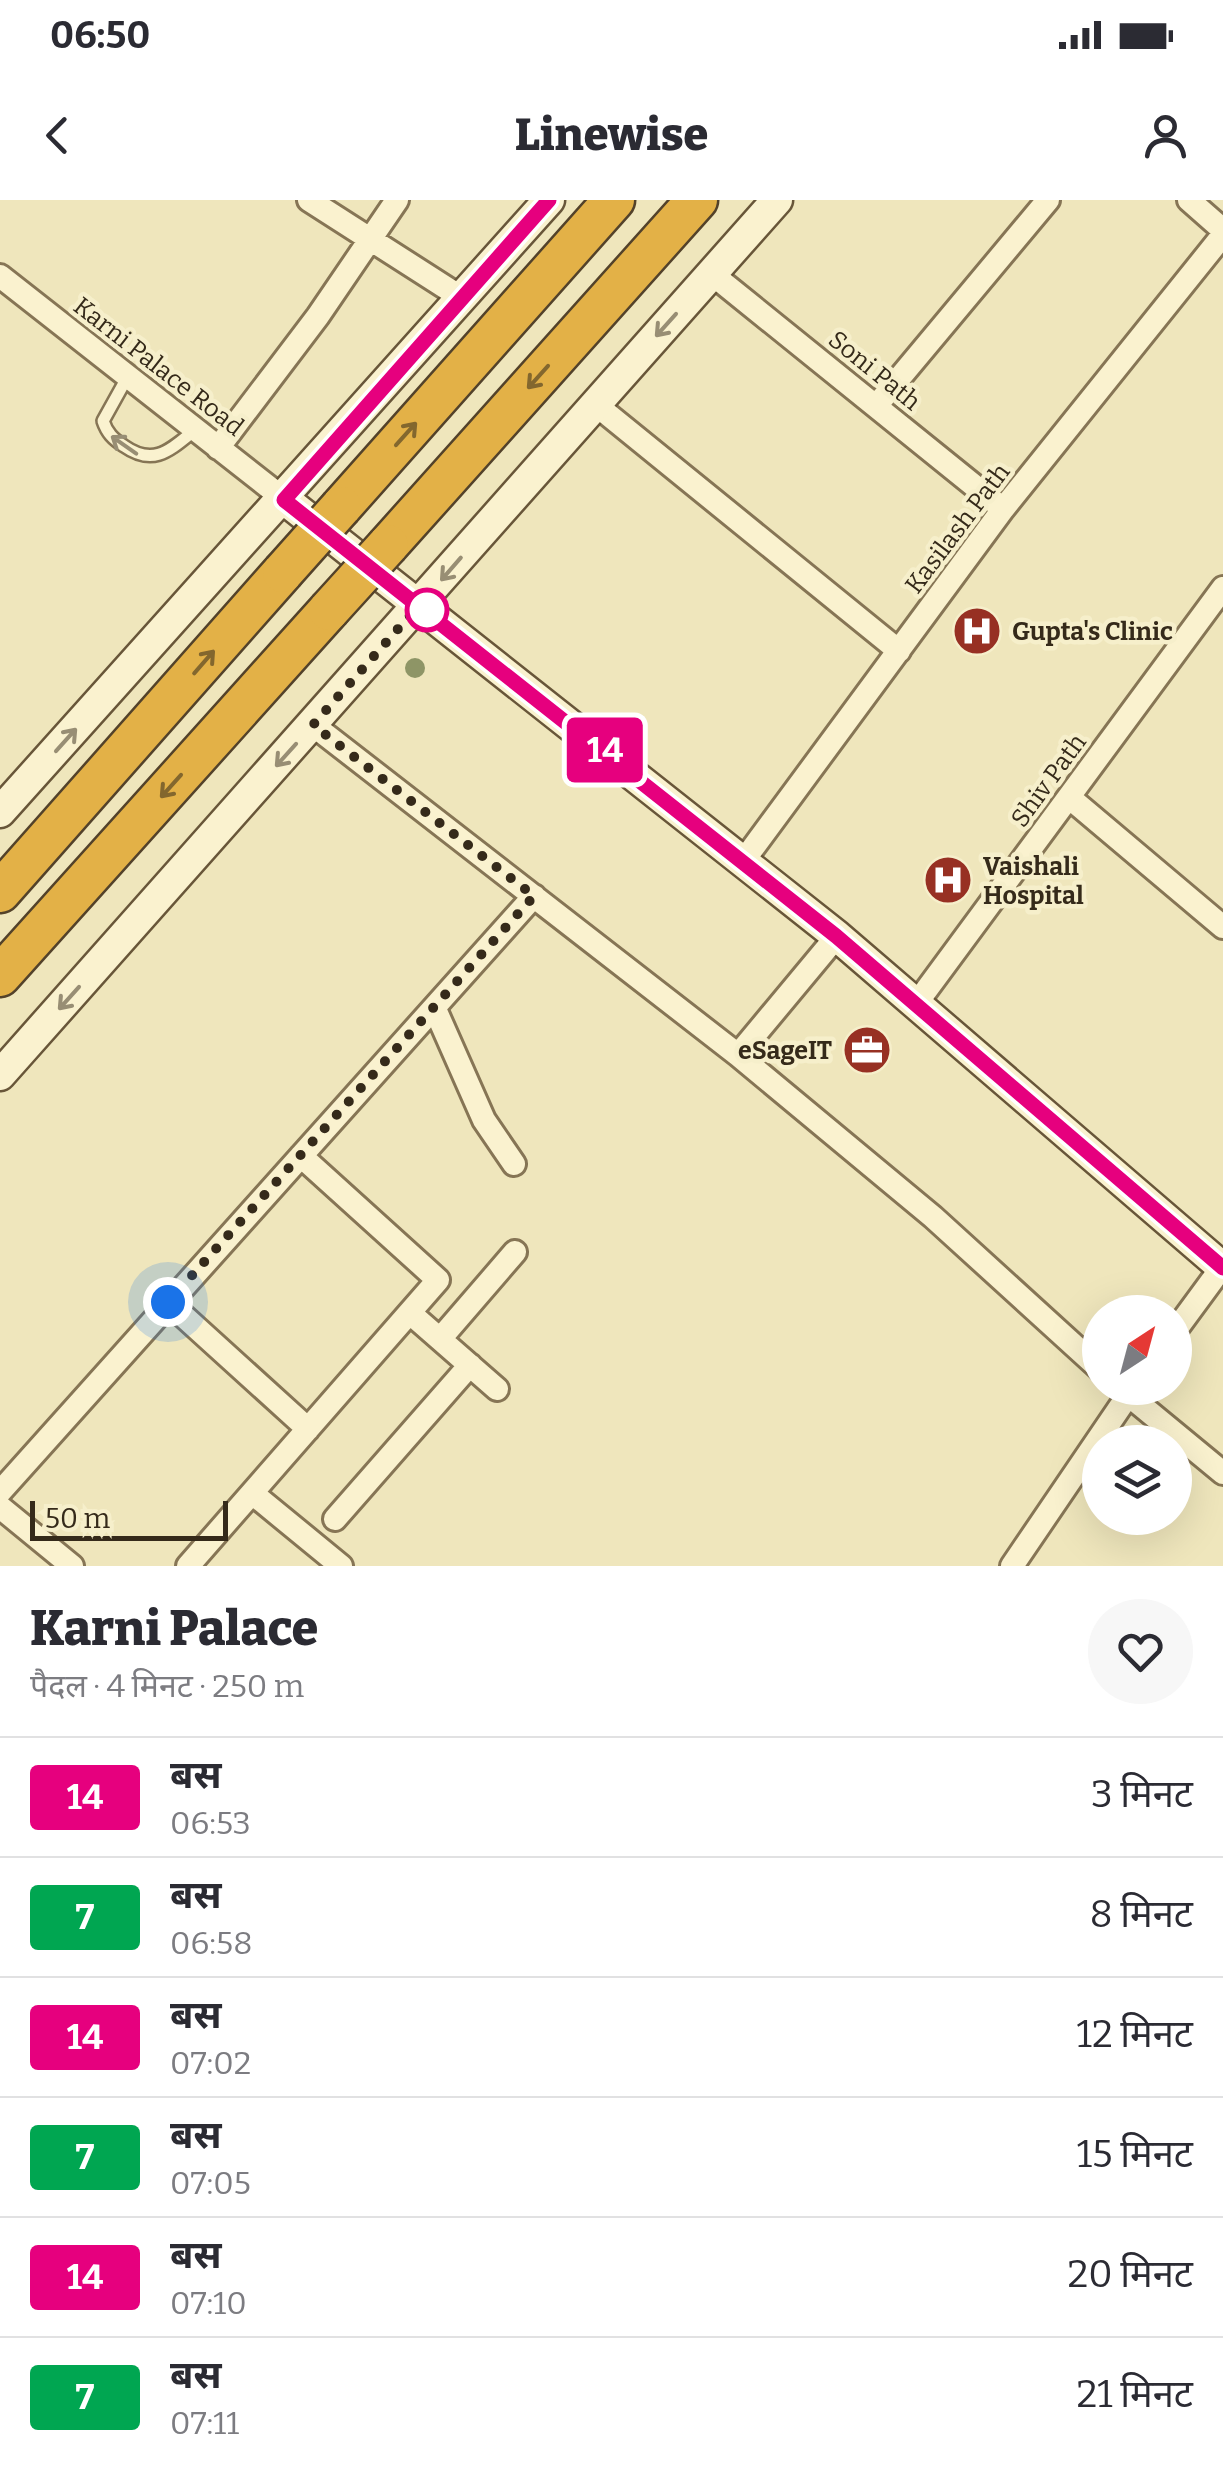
<!DOCTYPE html>
<html lang="hi">
<meta charset="utf-8">
<style>
body{margin:0;font-family:Bitter,"Noto Sans Devanagari",serif;background:#f7f7f7;color:#2b2b33;height:100vh;display:flex;flex-direction:column;font-size:38px;white-space:nowrap}
*{box-sizing:border-box;margin:0}
p{font-size:32px;color:#7c7c81}
.icon{flex:none;width:55px;height:55px;fill:none;stroke:currentColor;stroke-width:2;stroke-linecap:round;stroke-linejoin:round}
.map{position:relative;height:1366px;overflow:hidden}
.sheet{display:flex;flex-direction:column;background:#fff;flex:1}
.sheet>*{flex:none}
.badge{padding:0 20px;border-radius:8px;font-size:35px;line-height:65px}
.needle{width:65px;rotate:36deg}
.buttons{position:absolute;left:1082px;top:1095px;display:grid;gap:20px}
.buttons a{display:grid;place-items:center;width:110px;height:110px;border-radius:50%;background:#fff;box-shadow:0 10px 40px #0002;font-size:50px}
.scale{position:absolute;left:30px;bottom:25px;width:198px;box-sizing:border-box;padding-left:10px;border:5px solid #352a1a;border-top:0;font-size:28px;line-height:35px;white-space:nowrap;color:#352a1a;-webkit-text-stroke:8px #f6efcb;paint-order:stroke}
.you{position:absolute;width:50px;height:50px;margin:-25px;border:8px solid #fff;border-radius:50%;background:#1a73e8;box-shadow:0 0 0 15px #1a73e833}
.map>.badge{position:absolute;translate:-50% -50%;box-shadow:0 0 0 5px #fff}
.round{display:grid;place-items:center;flex:none;width:105px;height:105px;border-radius:52px;background:#f7f7f7}
.overview{display:flex;align-items:center;justify-content:space-between;height:170px;padding:0 30px}
h1{font-size:48px;font-weight:800;line-height:75px}
ul{padding:0;list-style:none}
li{display:flex;align-items:center;gap:30px;height:120px;padding:0 30px;border-top:2px solid #e1e1e2}
li div{flex:1}
li b{display:block;font-size:38px}
li em{font-style:normal}
li .badge{min-width:110px;font-weight:700;text-align:center}
.status{display:flex;justify-content:space-between;align-items:center;height:70px;padding:0 50px;background:#fff;direction:ltr}
.status svg{height:28px;fill:currentColor}
header{display:flex;justify-content:space-between;align-items:center;height:130px;padding:0 30px;background:#fff;font-size:45px;font-weight:800}
.map>svg:first-child{display:block}
.lines{fill:none;stroke-linecap:round;stroke-linejoin:round}
.lane-casing{stroke:#867555;stroke-width:16}
.street-casing{stroke:#867555;stroke-width:28}
.secondary-casing{stroke:#685639;stroke-width:35}
.highway-casing{stroke:#53422a;stroke-width:45}
.lane{stroke:#faf2cf;stroke-width:11}
.street{stroke:#faf2cf;stroke-width:22}
.secondary{stroke:#faf2cf;stroke-width:30}
.highway{stroke:#e3b147;stroke-width:40}
.highway-bridge-casing{stroke:#53422a;stroke-width:45;stroke-linecap:butt}
.highway-bridge{stroke:#e3b147;stroke-width:40}
.tree{fill:#8e9566}
.oneway{stroke:#988e74}
.oneway2{stroke:#83672e}
.line-casing{stroke:#fff;stroke-width:22}
.line{stroke:#e6007e;stroke-width:15}
.walk{stroke:#352a1a;stroke-width:10;stroke-dasharray:0 18}
.stop-dot{fill:#fff;stroke:#e6007e;stroke-width:5}
.labels{text-anchor:middle;stroke-width:9;stroke-linejoin:round;paint-order:stroke}
.street-label{font-size:25px;fill:#352a1a;stroke:#f6efcb}
.poi-label{font-size:25px;font-weight:bold;fill:#352a1a;stroke:#f6efcb;text-anchor:start}
</style>
<div class="status"><b>06:50</b><svg viewBox="0 0 49 12"><path d="M0 12V9h3v3zM5 12V6h3v6zM10 12V3h3v9zM15 12V0h3v12zM26 1h20v11H26zM47 4h2v5h-2z"/></svg></div>
<header><svg class="icon" aria-label="back" viewBox="0 0 24 24"><path d="M15 5l-7 7 7 7"/></svg>Linewise<svg class="icon" aria-label="person" viewBox="0 0 24 24"><circle cx="12" cy="8" r="4"/><path d="M4 21q1-7 8-7t8 7"/></svg></header>
<div class="map">
<svg width="1223" height="1366" viewBox="0 0 1223 1366">
<rect width="100%" height="100%" fill="#efe6bc"/>
<g class="lines">
<g class="lane-casing">
<path id="lane" d="M128,176L103,221C107,233 113,239 124,246C154,267 170,250 195,230"/>
</g>
<g class="street-casing">
<path id="street" d="M309,0L462,98
M1189,0L1223,30
M712,74L1003,309
M0,76L284,299
M595,204L899,451
M876,206L1048,0
M218,248L318,116L397,0
M313,525L738,855L933,1017L1100,1169
M1070,598L1223,727
M744,660L1003,309L1223,35
M916,804L1223,388
M435,809L484,920L514,964
M738,855L837,736
M168,1102L308,1229
M410,1113L497,1189
M1175,1131L1222,1067
M440,1139L515,1052
M1120,1188L1223,1273
M0,1292L534,696
M252,1293L341,1366
M0,1307L72,1366
M335,1319L470,1165
M188,1366L438,1080L301,956
M1012,1366L1133,1188"/>
</g>
<g class="secondary-casing">
<path id="secondary" d="M284,299L837,736L1223,1068
M0,612L549,0
M0,875L777,0"/>
</g>
<g class="highway-casing">
<path id="highway" d="M341,307L614,0
M388,345L697,0
M0,692L283,372
M0,776L329,410"/>
</g>
<use href="#lane" class="lane"/>
<use href="#street" class="street"/>
<use href="#secondary" class="secondary"/>
<use href="#highway" class="highway"/>
<g class="highway-bridge-casing">
<path id="highway-bridge" d="M283,372L341,307
M329,410L388,345"/>
</g>
<use href="#highway-bridge" class="highway-bridge"/>
</g>
<circle class="tree" cx="415" cy="468" r="10"/>
<defs><path id="oneway-shaft" d="M-6 0H5M1.5-3L5.5 0L1.5 3" fill="none" stroke-width="1.6" stroke-linecap="round" stroke-linejoin="round" transform="scale(2.5)"/></defs>
<g class="oneway">
<use href="#oneway-shaft" transform="translate(666 125) rotate(132)"/>
<use href="#oneway-shaft" transform="translate(124 245) rotate(-145)"/>
<use href="#oneway-shaft" transform="translate(451 369) rotate(131)"/>
<use href="#oneway-shaft" transform="translate(66 540) rotate(-48)"/>
<use href="#oneway-shaft" transform="translate(286 555) rotate(132)"/>
<use href="#oneway-shaft" transform="translate(69 798) rotate(132)"/>
</g>
<g class="oneway2">
<use href="#oneway-shaft" transform="translate(538 177) rotate(132)"/>
<use href="#oneway-shaft" transform="translate(406 234) rotate(-48)"/>
<use href="#oneway-shaft" transform="translate(204 462) rotate(-49)"/>
<use href="#oneway-shaft" transform="translate(171 586) rotate(132)"/>
</g>
<g class="lines">
<g class="line-casing">
<path id="line" d="M549,0L284,300L836,736L1223,1068"/>
</g>
<use href="#line" class="line"/>
<path class="walk" d="M168,1102L534,696L313,525L420,404L427,410"/>
</g>
<defs>
<g id="hospital-disc" transform="scale(2.5)"><circle r="9.5" fill="#973023" stroke="#f6efcb"/><path d="M-5-5h3v3.5h4V-5h3V5h-3V1.5h-4V5h-3Z" fill="#fff"/></g>
<g id="office-disc" transform="scale(2.5)"><circle r="9.5" fill="#973023" stroke="#f6efcb"/><path d="M-6-3h4V-5.5h4V-3h4V5H-6ZM-1-4.5V-3h2v-1.5ZM-6 0V1H6V0Z" fill="#fff"/></g>
</defs>
<g fill-rule="evenodd">
<use href="#hospital-disc" x="977" y="431"/>
<use href="#hospital-disc" x="948" y="680"/>
<use href="#office-disc" x="867" y="850"/>
</g>
<circle class="stop-dot" cx="427" cy="410" r="20"/>
<g class="labels">
<g class="street-label">
<text transform="translate(159 166) rotate(38)" y="9">Karni Palace Road</text>
<text transform="translate(875 170) rotate(39)" y="9">Soni Path</text>
<text transform="translate(957 328) rotate(-53)" y="9">Kasilash Path</text>
<text transform="translate(1048 580) rotate(-54)" y="9">Shiv Path</text>
</g>
<g class="poi-label">
<text x="1012" y="440">Gupta's Clinic</text>
<text x="983" y="675">Vaishali<tspan x="983" dy="29">Hospital</tspan></text>
<text x="832" y="859" text-anchor="end">eSageIT</text>
</g>
</g>
</svg>
<div class="buttons">
<a><svg class="needle" viewBox="-14 -14 28 28"><path d="M0-13l5 13h-10z" fill="#e53935"/><path d="M0 13l5-13h-10z" fill="#7c7c81"/></svg></a>
<a><svg class="icon" aria-label="layers" viewBox="0 0 24 24"><path d="M12 4l9 5-9 5-9-5zM3 14l9 5 9-5"/></svg></a>
</div>
<div class="scale">50 m</div>
<div class="you" style="left:168px;top:1102px"></div>
<b class="badge" style="left:605px;top:550px;background:#e6007e;color:#fff">14</b>
</div>
<section class="sheet">
<div class="overview"><div><h1>Karni Palace</h1><p>पैदल · 4 मिनट · 250 m</p></div><a class="round"><svg class="icon" aria-label="heart" viewBox="0 0 24 24"><path d="M12 20l-8-8c-3-5 5-10 8-4 3-6 11-1 8 4z"/></svg></a></div>
<ul>
<li><span class="badge" style="background:#e6007e;color:#fff">14</span><div><b>बस</b><p>06:53</p></div><em>3 मिनट</em></li>
<li><span class="badge" style="background:#00a651;color:#fff">7</span><div><b>बस</b><p>06:58</p></div><em>8 मिनट</em></li>
<li><span class="badge" style="background:#e6007e;color:#fff">14</span><div><b>बस</b><p>07:02</p></div><em>12 मिनट</em></li>
<li><span class="badge" style="background:#00a651;color:#fff">7</span><div><b>बस</b><p>07:05</p></div><em>15 मिनट</em></li>
<li><span class="badge" style="background:#e6007e;color:#fff">14</span><div><b>बस</b><p>07:10</p></div><em>20 मिनट</em></li>
<li><span class="badge" style="background:#00a651;color:#fff">7</span><div><b>बस</b><p>07:11</p></div><em>21 मिनट</em></li>
</ul>
</section>
